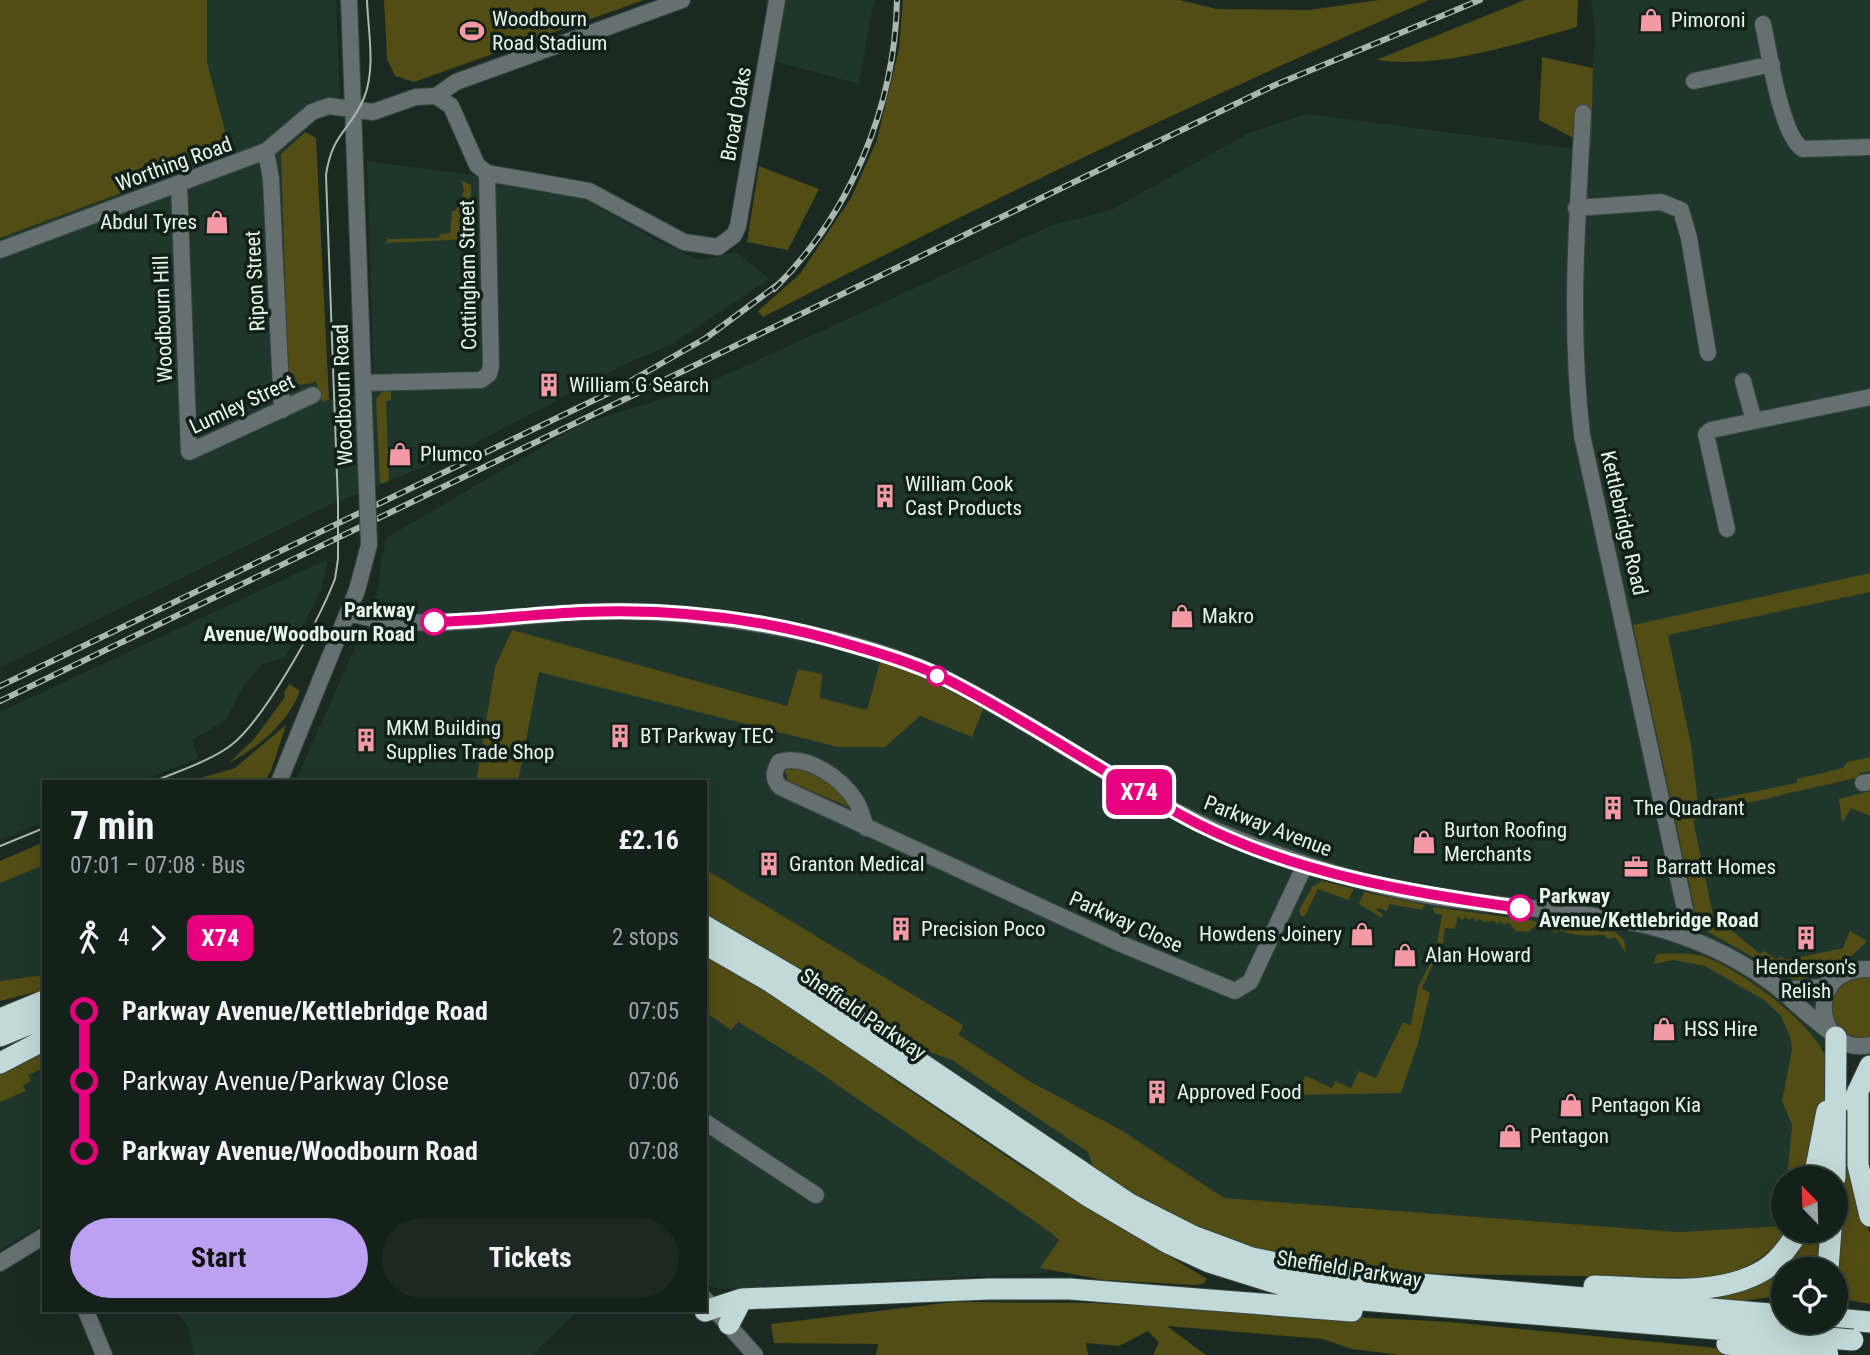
<!DOCTYPE html>
<meta charset="utf-8">
<style>
body{margin:0;font-family:"Roboto Condensed",sans-serif;background:#1d2823;color:#f1f3f6;height:100vh;display:flex;flex-direction:column;font-size:26px;white-space:nowrap}
*{box-sizing:border-box;margin:0}
p{font-size:23px;color:#9da3a2}
.icon{flex:none;width:38px;height:38px;fill:none;stroke:currentColor;stroke-width:2;stroke-linecap:round;stroke-linejoin:round}
.map{position:relative;flex:1;overflow:hidden}
.sheet{position:absolute;left:42px;top:780px;width:665px;height:532px;display:flex;flex-direction:column;background:#14201a;border-radius:0px;box-shadow:0 7px 28px #0002,0 0 0 2px #333e39}
.sheet>*{flex:none}
.badge{padding:0 14px;border-radius:10px;font-size:24px;line-height:46px}
.needle{width:46px;rotate:337deg}
.controls{position:absolute;left:1771px;top:1166px;display:grid;gap:14px}
.controls a{display:grid;place-items:center;width:77px;height:77px;border-radius:50%;background:#14201a;box-shadow:0 7px 28px #0002,0 0 0 2px #333e39;font-size:35px}
.map>.badge{position:absolute;translate:-50% -50%;box-shadow:0 0 0 4px #fff}
.legs{display:flex;align-items:center;gap:10px;height:77px;padding:0 28px;font-size:23px}
.legs p{margin-inline-start:auto}
.head{display:flex;align-items:center;justify-content:space-between;height:119px;padding:0 28px}
h1{font-size:38px;font-weight:700;line-height:52px}
.button{display:flex;gap:14px;margin-top:auto;padding:14px 28px}
.button a{flex:1;height:80px;border-radius:42px;background:#bca0f2;color:#111;font-size:28px;font-weight:700;line-height:80px;text-align:center}
.button a+a{background:#1d2823;color:#f1f3f6}
ul{padding:0 28px;list-style:none}
li{display:flex;align-items:center;gap:24px;height:70px;font-size:26px}
li i{display:grid;place-items:center;width:10px;height:100%;margin:0 9px;background:currentColor}
li i::after{content:'';width:18px;height:18px;margin:-9px;border:5px solid;border-radius:50%;background:#14201a}
li p{margin-inline-start:auto}
li:first-child i{background:linear-gradient(#0000 50%,currentColor 0)}
li:last-child i{background:linear-gradient(currentColor 50%,#0000 0)}
.map>svg:first-child{display:block}
.built{fill:#1f362c}
.green{fill:#524c15}
.lines{fill:none;stroke-linecap:round;stroke-linejoin:round}
.minor-casing{stroke:#37463f;stroke-width:18}
.highway-casing{stroke:#37463f;stroke-width:23}
.minor{stroke:#677070;stroke-width:16}
.highway{stroke:#c1d9d8;stroke-width:21}
.tram{stroke:#aab6b0;stroke-width:2}
.rail-casing{stroke:#aab6b0;stroke-width:6}
.rail{stroke:#112019;stroke-width:3.5;stroke-dasharray:10;stroke-linecap:butt}
.minor-bridge-casing{stroke:#37463f;stroke-width:18;stroke-linecap:butt}
.highway-bridge-casing{stroke:#37463f;stroke-width:23;stroke-linecap:butt}
.minor-bridge{stroke:#677070;stroke-width:16}
.highway-bridge{stroke:#c1d9d8;stroke-width:21}
.line-1-casing{stroke:#fff;stroke-width:16}
.line-1{stroke:#e6007e;stroke-width:10}
.stop-1-dot{fill:#fff;stroke:#e6007e;stroke-width:3.5}
.labels{text-anchor:middle;stroke-width:7;stroke-linejoin:round;paint-order:stroke}
.poi-label{font-size:21px;fill:#eaf4ef;stroke:#112019;text-anchor:start}
.street-label{font-size:21px;fill:#eaf4ef;stroke:#112019}
.stop-label{font-size:21px;font-weight:bold;fill:#eaf4ef;stroke:#112019;text-anchor:end}
</style>
<div class="map">
<svg width="1870" height="1355" viewBox="0 0 1870 1355">
<rect width="100%" height="100%" fill="#1a2a22"/>
<path class="built" d="M207,0H336L340,96L281,154L316,382L325,401L374,392L367,161L470,175L584,199L662,243L700,260L736,252L769,279L670,345L627,363L451,456L327,506L0,668V238L224,155L229,146L207,62Z
M767,0H874L859,84L763,58Z
M1591,0H1870V1054L1823,1048L1792,1051L1782,1101L1792,1125L1787,1178H1783L1782,1226L1679,1232L1224,1198L1145,1146L1046,1273L720,1289L705,1285V782H295L374,605L386,538L581,424L695,389L1050,226L1111,210L1249,133L1307,114L1576,149L1590,147L1595,29Z
M328,559L321,591L285,658L263,664L245,683L226,720L192,740L198,758L139,782H44V822L0,840V712Z
M44,864V975L0,981V883Z
M44,1033V1224L0,1250V1050Z
M176,1311H175H578L532,1355H194L189,1328Z"/>
<path class="green" d="M0,0H207V62L229,146L224,155L0,238Z
M384,0H644L414,82L395,76L387,59Z
M903,0H1179L1217,9L1309,10L1379,0H1429C1203,98 981,204 763,317L758,311L800,274L851,198L877,140L899,49Z
M1525,0H1578L1577,27C1512,45 1443,69 1376,60Z
M1542,57L1593,68L1591,147L1539,120Z
M305,132L316,138L329,400L322,402L316,382L299,385L288,372L281,154Z
M759,166L819,189L788,250L747,242Z
M461,180L471,185L472,239L386,243L387,239L439,238L440,234L450,233L452,211L456,210L464,191Z
M383,391H391V400L386,401L389,481L380,484L376,399Z
M1870,573V592L1668,635L1691,745L1698,803L1797,783V779L1843,768L1847,762L1870,757V771L1860,773V777L1734,806V811L1693,820L1713,915L1760,954L1764,951L1777,960L1780,956L1787,960L1843,948L1850,931L1867,941C1849,961 1821,978 1794,980L1708,932L1695,911L1633,625Z
M512,630L787,706L798,669L822,674L820,698L867,710L880,662L929,677L984,707L972,737L920,716L885,747H838L539,672L518,782H476L495,667Z
M289,684L300,691C287,724 260,746 229,763L254,739L285,697L284,693Z
M286,725L271,771L264,782H187L235,768Z
M783,764L834,778L863,813L788,781Z
M1870,791V816L1851,808L1842,823L1839,799Z
M44,842V865L0,883V861Z
M705,869L963,1025L959,1035L1027,1080L1121,1130L1224,1198L1679,1232L1782,1226L1783,1217V1230H1788C1766,1259 1742,1273 1706,1278L1389,1273L1281,1256L1220,1237L1138,1198L1094,1169L1088,1152L952,1060L913,1046L803,972L705,916Z
M1322,881L1354,889L1348,900L1318,889L1305,916H1301L1299,910L1313,886Z
M1364,892L1425,905L1422,910L1389,904L1387,911L1378,908L1377,911L1383,914L1382,918L1359,904Z
M1433,907L1615,932L1624,940L1626,953L1615,937L1608,939L1604,935C1590,936 1572,936 1559,930L1556,933L1542,927L1538,930L1535,926L1528,932L1516,931L1508,922L1504,925L1501,921L1497,924L1494,921L1483,922L1480,919L1476,921L1473,918L1469,920L1466,917L1462,920L1458,916L1455,929L1445,928L1443,943L1422,988L1430,993L1418,1043L1401,1093L1294,1095L1306,1076L1332,1088L1335,1081L1351,1088L1359,1071L1376,1078L1403,1022L1411,1025L1418,987L1440,944L1437,942L1442,915L1434,913Z
M705,951L865,1053L890,1077L1019,1165L1207,1279L1203,1284L1195,1285L1104,1280L1040,1268L1059,1240L1050,1232L813,1068L738,1022L731,1030L705,1012Z
M1657,954C1671,954 1693,952 1705,957C1742,970 1835,1036 1831,1079C1829,1109 1814,1148 1806,1178H1787L1792,1125L1782,1101L1792,1050L1791,1039L1781,1016L1764,1000L1705,966L1673,960L1653,964Z
M44,975V990L0,1001V981Z
M1866,977L1870,978V1037C1823,1042 1813,984 1866,977Z
M44,1043V1068L28,1075L31,1081L23,1085L26,1091L0,1102V1068Z
M1848,1124L1864,1216L1870,1234V1304L1836,1298L1835,1269Z
M1804,1230H1822L1818,1269H1783V1295L1743,1301L1683,1296L1726,1288Z
M953,1302L1094,1303L1450,1322L1788,1355H1399L1352,1349L1322,1339L1167,1326L1206,1355H1153L1159,1342L1148,1331L1119,1346L1086,1343L1088,1355H876L878,1344L774,1343L771,1324Z"/>
<g class="lines">
<g class="minor-casing">
<path id="minor" d="M349,0L367,489
M1763,24C1769,51 1781,137 1803,149L1870,147
M1694,81L1772,64
M436,96L456,82L682,0
M1583,113C1577,222 1569,327 1582,435L1686,914L1683,936
M266,151L271,179L282,410
M179,185L189,452L313,395
M1576,208L1661,202L1681,210L1689,238L1708,353
M0,250L266,151L312,112L329,106L373,112L416,97L436,96L451,106L477,165L487,173L589,191L684,242L718,247L734,235L738,226L777,0
M1743,381L1754,421
M363,383L481,380L489,374L491,366L487,173
M1727,529L1706,434L1711,430L1870,397
M348,613C425,634 507,615 585,612C659,608 733,618 805,633C850,642 908,659 948,680C1048,730 1135,800 1240,840C1301,864 1364,885 1430,896C1509,909 1614,910 1687,938C1720,950 1757,970 1784,993C1800,1007 1814,1021 1832,1033
M279,782L357,590L369,545
M1863,783L1870,782
M866,828C863,820 861,809 856,801C841,778 808,754 779,762C774,772 772,778 780,787L1119,943L1235,991L1250,982L1305,865
M1870,969C1803,966 1814,1057 1870,1045
M1781,990L1821,987L1834,981
M705,1122L816,1195
M0,1263L44,1236
M705,1299L755,1355
M86,1311L104,1355"/>
</g>
<g class="highway-casing">
<path id="highway" d="M705,926L796,979L1128,1203L1193,1236L1252,1258L1350,1278L1783,1315
M705,944L771,982L1088,1196L1168,1243L1209,1262L1286,1286L1362,1300L1789,1335
M0,1019L44,1001
M0,1036L44,1018
M0,1063L44,1040
M1858,1091V1165L1870,1216
M1853,1102L1870,1066
M1814,1178L1827,1111
M1835,1178L1836,1037
M1828,1269L1831,1230
M1594,1286C1647,1287 1716,1299 1764,1270C1779,1261 1790,1245 1799,1230
M705,1311L742,1299
M1836,1319L1870,1322
M729,1324L742,1299L989,1289H1070L1352,1311
M1727,1344L1787,1351"/>
</g>
<use href="#minor" class="minor"/>
<use href="#highway" class="highway"/>
<path class="tram" d="M153,782C178,771 208,762 230,746C264,721 319,620 335,579L338,559V503L326,175C332,133 350,131 364,98C376,68 368,31 367,0
M0,846L44,828"/>
<g class="rail-casing">
<path id="rail" d="M774,289C850,214 895,107 897,0
M0,686L613,391L706,338L780,283
M0,701L1275,85L1480,0"/>
</g>
<use href="#rail" class="rail"/>
<g class="minor-bridge-casing">
<path id="minor-bridge" d="M367,489L369,545"/>
</g>
<g class="highway-bridge-casing">
<path id="highway-bridge" d="M1789,1335L1853,1340
M1787,1351L1828,1355"/>
</g>
<use href="#minor-bridge" class="minor-bridge"/>
<use href="#highway-bridge" class="highway-bridge"/>
</g>
<g class="lines">
<g class="line-1-casing">
<path id="line-1" d="M434,622C484,621 533,614 583,612C673,608 765,619 851,645C883,654 919,665 948,680C1034,724 1113,780 1198,824C1298,874 1411,893 1520,908"/>
</g>
<use href="#line-1" class="line-1"/>
</g>
<defs>
<g id="shop-bare" transform="scale(1.89)"><path d="M-5-2.5h2.3a2.7 3.5 0 0 1 5.4 0H5L5.5 6h-11ZM-1.5-2.5h3a1.5 2.3 0 0 0-3 0Z" fill="#f49aa6" stroke="#112019" stroke-width="2.5" paint-order="stroke"/></g>
<g id="stadium-bare" transform="scale(1.89)"><path d="M0-5a6.5 5 0 1 0 0 10a6.5 5 0 1 0 0-10ZM-3.5-1.8h7v3.6h-7Z" fill="#f49aa6" stroke="#112019" stroke-width="2.5" paint-order="stroke"/></g>
<g id="building-bare" transform="scale(1.89)"><path d="M-4-6H4V6H1V3H-1V6H-4ZM-2.5-4.3h1.7v1.8h-1.7ZM.8-4.3h1.7v1.8H.8ZM-2.5-1h1.7V.8h-1.7ZM.8-1h1.7V.8H.8Z" fill="#f49aa6" stroke="#112019" stroke-width="2.5" paint-order="stroke"/></g>
<g id="office-bare" transform="scale(1.89)"><path d="M-6-3h4V-5.5h4V-3h4V5H-6ZM-1-4.5V-3h2v-1.5ZM-6 0V1H6V0Z" fill="#f49aa6" stroke="#112019" stroke-width="2.5" paint-order="stroke"/></g>
</defs>
<g fill-rule="evenodd">
<use href="#shop-bare" x="1651" y="20"/>
<use href="#stadium-bare" x="472" y="31"/>
<use href="#shop-bare" x="217" y="222"/>
<use href="#building-bare" x="549" y="385"/>
<use href="#shop-bare" x="400" y="454"/>
<use href="#building-bare" x="885" y="496"/>
<use href="#shop-bare" x="1182" y="616"/>
<use href="#building-bare" x="620" y="736"/>
<use href="#building-bare" x="366" y="740"/>
<use href="#building-bare" x="1613" y="808"/>
<use href="#shop-bare" x="1424" y="842"/>
<use href="#building-bare" x="769" y="864"/>
<use href="#office-bare" x="1636" y="867"/>
<use href="#building-bare" x="901" y="929"/>
<use href="#shop-bare" x="1362" y="934"/>
<use href="#building-bare" x="1806" y="938"/>
<use href="#shop-bare" x="1405" y="955"/>
<use href="#shop-bare" x="1664" y="1029"/>
<use href="#building-bare" x="1157" y="1092"/>
<use href="#shop-bare" x="1571" y="1105"/>
<use href="#shop-bare" x="1510" y="1136"/>
</g>
<g class="stop-1-dot">
<circle cx="434" cy="622" r="12"/>
<circle cx="937" cy="676" r="9"/>
<circle cx="1520" cy="908" r="12"/>
</g>
<g class="labels">
<g class="poi-label">
<text x="492" y="26">Woodbourn<tspan x="492" dy="24">Road Stadium</tspan></text>
<text x="1671" y="27">Pimoroni</text>
<text x="197" y="229" text-anchor="end">Abdul Tyres</text>
<text x="569" y="392">William G Search</text>
<text x="420" y="461">Plumco</text>
<text x="905" y="491">William Cook<tspan x="905" dy="24">Cast Products</tspan></text>
<text x="1202" y="623">Makro</text>
<text x="386" y="735">MKM Building<tspan x="386" dy="24">Supplies Trade Shop</tspan></text>
<text x="640" y="743">BT Parkway TEC</text>
<text x="1633" y="815">The Quadrant</text>
<text x="1444" y="837">Burton Roofing<tspan x="1444" dy="24">Merchants</tspan></text>
<text x="789" y="871">Granton Medical</text>
<text x="1656" y="874">Barratt Homes</text>
<text x="921" y="936">Precision Poco</text>
<text x="1342" y="941" text-anchor="end">Howdens Joinery</text>
<text x="1425" y="962">Alan Howard</text>
<text x="1806" y="974" text-anchor="middle">Henderson's<tspan x="1806" dy="24">Relish</tspan></text>
<text x="1684" y="1036">HSS Hire</text>
<text x="1177" y="1099">Approved Food</text>
<text x="1591" y="1112">Pentagon Kia</text>
<text x="1530" y="1143">Pentagon</text>
</g>
<g class="street-label">
<text transform="translate(736 114) rotate(-80)" y="7">Broad Oaks</text>
<text transform="translate(174 164) rotate(-20)" y="7">Worthing Road</text>
<text transform="translate(468 275) rotate(-91)" y="7">Cottingham Street</text>
<text transform="translate(255 281) rotate(-93)" y="7">Ripon Street</text>
<text transform="translate(163 319) rotate(-92)" y="7">Woodbourn Hill</text>
<text transform="translate(343 395) rotate(-92)" y="7">Woodbourn Road</text>
<text transform="translate(242 404) rotate(-25)" y="7">Lumley Street</text>
<text transform="translate(1624 523) rotate(77)" y="7">Kettlebridge Road</text>
<text transform="translate(1268 826) rotate(21)" y="7">Parkway Avenue</text>
<text transform="translate(1126 922) rotate(24)" y="7">Parkway Close</text>
<text transform="translate(863 1014) rotate(34)" y="7">Sheffield Parkway</text>
<text transform="translate(1349 1269) rotate(9)" y="7">Sheffield Parkway</text>
</g>
<g class="stop-label">
<text x="415" y="617">Parkway<tspan x="415" dy="24">Avenue/Woodbourn Road</tspan></text>
<text x="1539" y="903" text-anchor="start">Parkway<tspan x="1539" dy="24">Avenue/Kettlebridge Road</tspan></text>
</g>
</g>
</svg>
<div class="controls">
<a><svg class="needle" viewBox="-14 -14 28 28"><path d="M0-13l5 13h-10z" fill="#e53935"/><path d="M0 13l5-13h-10z" fill="#9da3a2"/></svg></a>
<a><svg class="icon" aria-label="locate" viewBox="0 0 24 24"><circle cx="12" cy="12" r="6"/><path d="M12 2v4M12 18v4M2 12h4M18 12h4"/></svg></a>
</div>
<b class="badge" style="left:1139px;top:792px;background:#e6007e;color:#fff">X74</b>
<section class="sheet">
<div class="head"><div><h1>7 min</h1><p>07:01 – 07:08 · Bus</p></div><b>£2.16</b></div>
<div class="legs"><svg class="icon" aria-label="walk" viewBox="0 0 24 24"><circle cx="13" cy="4" r="2"/><path d="M13 8l-2 6 4 7M11 14l-3 7M7 12l3-4h3l4 4"/></svg>4<svg class="icon" aria-label="forward" viewBox="0 0 24 24"><path d="M9 5l7 7-7 7"/></svg><b class="badge" style="background:#e6007e;color:#fff">X74</b><p>2 stops</p></div>
<ul>
<li><i style="color:#e6007e"></i><b>Parkway Avenue/Kettlebridge Road</b><p>07:05</p></li>
<li><i style="color:#e6007e"></i><span>Parkway Avenue/Parkway Close</span><p>07:06</p></li>
<li><i style="color:#e6007e"></i><b>Parkway Avenue/Woodbourn Road</b><p>07:08</p></li>
</ul>
<div class="button"><a>Start</a><a>Tickets</a></div>
</section>
</div>
